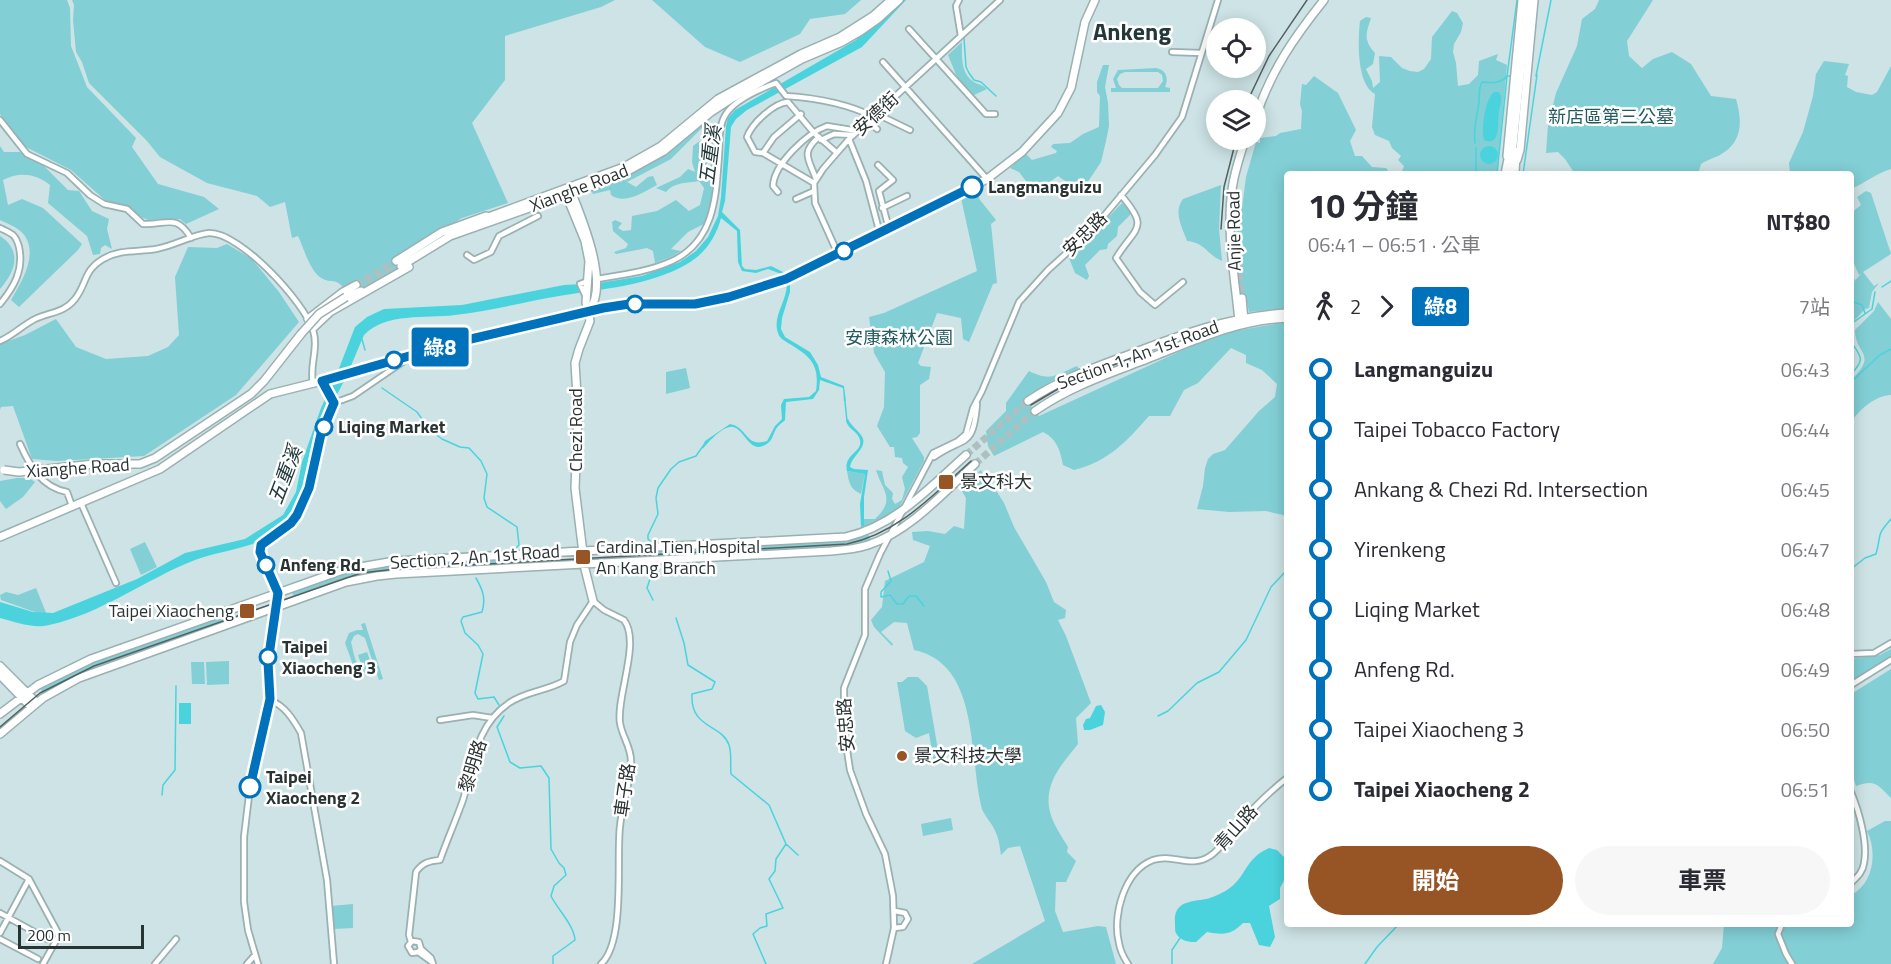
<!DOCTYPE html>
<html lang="zh-TW">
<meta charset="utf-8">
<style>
body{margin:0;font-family:"Titillium Web","Noto Sans TC",sans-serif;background:#f7f7f7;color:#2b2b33;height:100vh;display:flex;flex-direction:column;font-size:22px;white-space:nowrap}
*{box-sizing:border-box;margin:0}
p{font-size:20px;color:#7c7c81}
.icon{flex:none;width:33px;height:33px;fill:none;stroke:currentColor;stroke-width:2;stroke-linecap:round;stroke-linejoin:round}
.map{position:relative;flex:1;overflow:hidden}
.details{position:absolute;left:1284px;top:171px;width:570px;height:756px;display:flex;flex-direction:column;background:#fff;border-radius:6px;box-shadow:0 3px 15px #0003}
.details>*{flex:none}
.badge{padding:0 12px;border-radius:4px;font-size:21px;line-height:39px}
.buttons{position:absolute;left:1206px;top:18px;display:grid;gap:12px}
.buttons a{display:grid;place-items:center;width:60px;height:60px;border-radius:50%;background:#fff;box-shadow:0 3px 15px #0003;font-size:30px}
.scale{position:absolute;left:18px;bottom:15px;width:126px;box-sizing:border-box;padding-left:6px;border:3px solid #2a3333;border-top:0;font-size:16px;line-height:21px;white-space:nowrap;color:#2a3333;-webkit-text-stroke:4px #fff;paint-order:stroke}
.map>.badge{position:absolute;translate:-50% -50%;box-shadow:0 0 0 3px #fff}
.legs{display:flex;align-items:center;gap:9px;height:66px;padding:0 24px;font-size:20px}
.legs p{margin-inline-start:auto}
.summary{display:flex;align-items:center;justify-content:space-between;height:102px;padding:0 24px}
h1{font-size:33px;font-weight:700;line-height:45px}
.cta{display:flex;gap:12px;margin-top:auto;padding:12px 24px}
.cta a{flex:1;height:69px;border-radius:36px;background:#975425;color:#fff;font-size:24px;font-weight:700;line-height:69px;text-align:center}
.cta a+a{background:#f7f7f7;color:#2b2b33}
ul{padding:0 24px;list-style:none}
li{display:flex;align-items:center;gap:21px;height:60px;font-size:22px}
li i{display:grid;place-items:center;width:9px;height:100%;margin:0 8px;background:currentColor}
li i::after{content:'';width:15px;height:15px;margin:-8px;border:4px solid;border-radius:50%;background:#fff}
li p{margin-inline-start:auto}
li:first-child i{background:linear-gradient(#0000 50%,currentColor 0)}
li:last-child i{background:linear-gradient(currentColor 50%,#0000 0)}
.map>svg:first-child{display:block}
.green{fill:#82cfd5;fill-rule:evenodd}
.water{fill:#4bd3dd}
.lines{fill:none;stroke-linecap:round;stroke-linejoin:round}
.stream{stroke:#4bd3dd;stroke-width:1.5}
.secondary-tunnel{stroke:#acc0c1;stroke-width:7;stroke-dasharray:7 3.5;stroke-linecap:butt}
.street-casing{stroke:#9ab0b1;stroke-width:8}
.secondary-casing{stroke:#9ab0b1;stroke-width:10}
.highway-casing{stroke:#9ab0b1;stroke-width:12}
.street{stroke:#fff;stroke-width:4.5}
.secondary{stroke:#fff;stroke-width:7}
.highway{stroke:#fff;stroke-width:9}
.tram{stroke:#546061;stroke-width:1.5}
.secondary-bridge-casing{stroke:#9ab0b1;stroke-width:10;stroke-linecap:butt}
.secondary-bridge{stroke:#fff;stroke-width:7}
.line-1-casing{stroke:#fff;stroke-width:14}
.line-1{stroke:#0072bc;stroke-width:9}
.stop-1-dot{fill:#fff;stroke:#0072bc;stroke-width:3}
.poi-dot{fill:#975425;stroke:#fff;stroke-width:2}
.labels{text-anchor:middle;stroke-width:5;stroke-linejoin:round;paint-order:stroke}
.street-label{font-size:18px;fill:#2a3333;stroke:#fff}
.park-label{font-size:18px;fill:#235b5f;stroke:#fff}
.stop-label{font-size:18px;font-weight:bold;fill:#2a3333;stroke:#fff;text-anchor:start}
.poi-label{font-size:18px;fill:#2a3333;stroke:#fff;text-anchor:start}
.water-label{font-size:20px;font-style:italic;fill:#233a3c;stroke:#fff}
.district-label{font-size:24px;font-weight:bold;fill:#253839;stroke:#fff}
</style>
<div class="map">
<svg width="1891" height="964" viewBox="0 0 1891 964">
<rect width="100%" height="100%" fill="#cde3e5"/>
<path class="green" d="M0,0H67L70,8L71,46L87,87L136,138L132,147L158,184L204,197L219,209L186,224L180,219L148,220L137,215L130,207L106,201L71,170L22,145L0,114Z
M72,0H615L601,7L505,36V80L472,123L508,203L462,218L394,258L403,268L362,293L355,284L345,289C334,277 334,284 323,279C310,273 304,248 298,236L292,238L285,202L270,207L257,196L207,183L160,157L147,141L89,83L82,62L76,52L73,20L74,5Z
M652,0H861L845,14L810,19L800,34L740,62L705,47Z
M1599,0H1653L1627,41L1629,56L1642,68L1653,59L1672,52L1691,64L1711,96L1736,99C1742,120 1743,140 1723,153C1716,158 1708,159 1701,164L1698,174H1575L1565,159L1558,152L1546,153L1548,125L1556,93L1577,46L1582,19L1595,9Z
M1452,11L1457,13L1463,23L1461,32L1454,44L1453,52L1456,63L1458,86L1469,84L1478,75L1479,61L1498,54L1496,60L1507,65L1497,174H1401L1404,166L1398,160L1401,156L1392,148L1389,141L1375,135L1372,127L1375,94C1356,84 1358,39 1360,21L1366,17L1371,18C1366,33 1363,40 1375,53L1373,64L1366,69L1372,81L1373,88L1380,82L1379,56L1391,57L1402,68L1410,71L1418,72L1424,69L1431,59L1432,37Z
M962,42C962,56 960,73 974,82C979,85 982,84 987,89L974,95L957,77L948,55Z
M1824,61L1849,64L1845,75L1848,76L1847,87L1856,92L1872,95L1877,92L1891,66V169C1877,173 1865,183 1851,189V174L1790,173L1789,163L1803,132L1813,96L1816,74Z
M1103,65H1109L1105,87L1108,103L1109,126L1106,141L1101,162L1081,192L1058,176L1035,193L1019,172L1010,168L1026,154L1032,160L1056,153L1057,151L1051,147L1053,144L1070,143L1083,134L1099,127L1100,96L1097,92V82Z
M1156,68C1166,70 1169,78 1165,87L1170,88V92H1111V88H1116L1113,79L1118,70ZM1125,72H1158L1162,75L1163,81L1158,88H1122L1119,85L1117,79L1120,74Z
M1314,76L1338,93L1356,130L1350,141L1355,156H1362L1372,167L1386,168L1390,173L1395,174H1287V308L1249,312L1246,298L1239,299L1232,232H1237V219L1242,208L1246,177L1256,142L1260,143V138L1276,136L1280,133L1301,129L1302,111L1300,104L1302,84L1306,85Z
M719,123L713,199L706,223L688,232L671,249L681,251L673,256L655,263L653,251L647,248L616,254L614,252L626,248L628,244L613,231L612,222L615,220L622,223L618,228L623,231L631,230L632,216L657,211L676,200L689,211L700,205L704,188L699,181C687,183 674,182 666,192L656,188L680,177L688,169L695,172L692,162L693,146L700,141L706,157L708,176H710L713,126Z
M701,124L703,127L671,159L627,182L636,187L648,177L653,176L657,185C644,192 625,205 611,195L610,190L593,194L591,190L671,148Z
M0,146L4,152H20L43,165L68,190L79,191L92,211L109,219L107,229L112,249L105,245L101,248L100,254L93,255L87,236L48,203L50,185C35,173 19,172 3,180L8,205L22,199L43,208L82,244L78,250L19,307L11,300C21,282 38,257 25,236C20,228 8,224 0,220Z
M1221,185L1219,229L1222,261C1206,254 1206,243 1187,241C1182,227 1173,212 1183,199Z
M976,191L980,200L996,220L991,224L997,283L993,284L969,342L963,339L961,318L937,313L918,363L921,366L931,367L929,379L920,385V433L917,437L912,438L924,457V461L899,508L880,522L866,528L863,525V519H875C896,499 883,492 876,470L882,471L885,485L893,493L892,499L895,504L902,500L905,489L902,477L908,467L903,463L902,458L895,457L894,447H890L877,426L884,407L885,372L874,353L869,317L884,313L977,271L961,198Z
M1866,191L1871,193L1891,254L1863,272L1874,286L1879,283L1872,292L1869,308L1865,309L1854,321L1851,303V285L1861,274L1859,275L1851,257V213L1861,205L1857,197Z
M1122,203L1130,209V215L1118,227L1117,236L1108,244L1107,249L1100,250L1085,265L1089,276L1087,280L1075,273L1069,258Z
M0,236C23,251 15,272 0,289Z
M227,244L252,259L279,292L299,322L236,395L144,456L57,461L32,459L13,406L1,407L0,410V344L25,335L56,319L76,347L106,359L148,356L168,347L179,335L175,277L188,247L217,248Z
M1878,302L1891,319V395C1876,395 1858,410 1851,423V380C1879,353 1855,355 1855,330L1874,311Z
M1287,322V516L1266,511L1229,512L1197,509L1203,486L1205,468L1208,459L1213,454L1225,450L1259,411L1275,397L1277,384L1262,370L1246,363V355L1231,348L1198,383L1184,390L1170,416H1149C1126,442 1109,461 1074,470L1063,465C1060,450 1057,439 1043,432L994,456L988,446L986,431L1006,411V403L1029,371C1051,382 1056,375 1077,366L1079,369L1050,382L1024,398L1039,416L1196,344L1234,331Z
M686,368L690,388L666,394V372Z
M981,470L988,485L994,487L1004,503L1014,527L1046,582L1054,602L1066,610L1065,618L1058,620L1066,636L1091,703L1076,718L1078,744C1062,764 1043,784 1050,812C1053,824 1062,837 1068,847L1067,852L1076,861L1066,882H1056L1055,911L1063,932L1098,926L1106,927L1116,964H972L1045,921L1020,846L1008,848L1001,855C1000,848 999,839 996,833C993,824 985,817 982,809C968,757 981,664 914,650L907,623L894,622L881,632L893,644L892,646L874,627L871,620L882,607L885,581L924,562L930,546L913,540L912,532L928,531L945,534L954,526L964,529L966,498L960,488Z
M847,471L865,474L861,494C850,489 849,483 847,471Z
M17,478H29L35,482L23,497L6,509L0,501V481Z
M868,534L871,540L832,548L640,558L639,556L624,557V553L596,554L847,539Z
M145,542L157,567L141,575L130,549Z
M535,556L540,557V561H570L376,573L346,579L294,598L292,592L344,573L375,566Z
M36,588L47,615L46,616L1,600L0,595L6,592L18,595Z
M231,612L233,618L223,621V624L96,669L44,694L39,687L91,661Z
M365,623L383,679L379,680L376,671L366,676L356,673L345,643L349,633L357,630H363L361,624ZM358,634L365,638L373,663L372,666L367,652L358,655L363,670L372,667L367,671C355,669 354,653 351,642L354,636Z
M1891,649V657L1854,679L1851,678V659L1880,655Z
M229,661V684L207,685L206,662Z
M191,662H204L205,684H192Z
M1891,669V798C1878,785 1875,779 1856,786L1851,770V694Z
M908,677H918L927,686L940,762L934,763L929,733L916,738L905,731L897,682H902Z
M951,818L953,830L923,836L921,824Z
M1885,821H1891V964H1713L1722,948L1724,924H1851V895C1873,884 1878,853 1867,831Z
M353,904V928L334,929L331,906Z"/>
<path class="water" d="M892,0H906L862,47L747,110L736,119L731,127L725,201L722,212L740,230L742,266L745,269L756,270L771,266L787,274L784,275L768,269L756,273L742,271L738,262L737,231L721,218C716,237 705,254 687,264C649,286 601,289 559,296C524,302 490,311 455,315C426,319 386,312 364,335C356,353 349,372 340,389C332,404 324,417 319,434C309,462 310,496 290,520C265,549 227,548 195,560C146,579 101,614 49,625C34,629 15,622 0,618V602L33,612L53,613L137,579L185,553L245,539L283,515L296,492L302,462L321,408L338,371L355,327L367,317L384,309L462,305L564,285L599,283L642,276L680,262L696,251L708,237L718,216L721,197L726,126L728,118L735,110L856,40Z
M1494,92H1499L1501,96C1502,101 1500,105 1499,111C1497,122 1502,147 1484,140C1481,129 1485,99 1494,92Z
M1480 155a9 9 0 1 1 18 0a9 9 0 1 1-18 0Z
M790,282V292L782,318L781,329L785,337L810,352L818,365L821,377L844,386L846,401L844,402L843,388L820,380L819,390L813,399L786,402L785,420C782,423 777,426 775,431C773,435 772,440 768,443C750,457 745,429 733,427C724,425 708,442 703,449V445L705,441L730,424C748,427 745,448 767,441L775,426L782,419L781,405L784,399L809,397L816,391C820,364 810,356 788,343C784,340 780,339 778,333C772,316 787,302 787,283Z
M848,419C851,426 857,429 861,435C870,447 851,456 850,467L854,469L868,470L864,497V526L861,527L860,504L865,474L847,471C843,454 863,452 860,440C858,431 847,429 846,420Z
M179,703H191V724H179Z
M1101,705L1105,712L1103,725L1090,730H1084L1083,725L1086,719L1090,718L1096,706Z
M1269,848L1277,850L1287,860V874L1280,888V899L1269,906L1275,937L1270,947L1259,945L1250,923H1243C1231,935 1224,935 1207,932L1196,942C1188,942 1180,941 1176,933C1175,932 1175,926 1175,924C1173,901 1190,902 1206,899C1212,898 1222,893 1227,890C1247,877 1244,859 1269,848Z"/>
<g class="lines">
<path class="stream" d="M964,38L966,67L969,73L974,80L981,82L996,96
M1536,76L1551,0
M1475,143C1473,127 1477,118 1479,102C1480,95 1478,89 1482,82C1491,83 1501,84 1507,76L1517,0
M1476,148V174
M1497,174L1507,76H1513
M1523,174L1537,75
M1851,273L1854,280L1851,284
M1882,287L1891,281
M1851,301L1862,305L1865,313
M1851,324L1872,309L1875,292
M362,339L365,350
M1851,342C1862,357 1865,360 1851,374
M1851,382L1880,355L1891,349
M382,388L417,412L430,430L442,439L460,447L469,448L481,461L487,474L484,498L487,507L517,527L519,545L513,551
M845,402L847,421
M652,543L648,539V535L658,514L656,498L658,488L671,469L679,462L696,456L703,446
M1851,569L1865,558L1876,554C1882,534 1875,537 1891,519
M888,571L891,581L881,592V597L890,595L897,604H903L909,596H916L924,606
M651,576L647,588L653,600
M476,578C483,590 486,599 482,612L463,617L461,621L465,633L478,645L483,654L475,693L478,699L494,697L499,705
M676,618L684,643L688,665L715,682L712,689L692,694C690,729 722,724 729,745C732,753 730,765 731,774L769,805L786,844L776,859L775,871L769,879L783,908L766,914L767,926L760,928L753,934L766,964
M504,716L497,727L510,762L520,768L541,766L549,778L551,849L559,863L564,868L566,875L554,886L551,896C558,910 574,925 575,940L553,956V964
M1158,716L1168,711L1197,683L1219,672L1246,640L1271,587L1287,570
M162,795L163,785L175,770L176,686
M786,844L798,855
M1172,964V950L1180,938
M1365,964L1377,947L1399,924"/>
<path class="secondary-tunnel" d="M1235,232L1242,298
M356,285L396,261
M361,291L401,266
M966,455L1028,401
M975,464L1035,411"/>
<g class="street-casing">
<path id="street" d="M959,0L956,6L961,36
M909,29L986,114H995
M1172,52L1201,53
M883,62L987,179
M877,114L910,130
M0,120L27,154L67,173L90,195L104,204L127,209L143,224C167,225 176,213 191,238
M869,122L877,129
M849,139L866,181L880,234
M821,140L834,134L853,135
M763,153L774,137L801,114
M878,165L893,180L879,191L889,229
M816,179C809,159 800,153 819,137
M814,183L763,153L755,152L747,137C752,123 774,103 788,102L814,133L836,152
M778,192L773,186C774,164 807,133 827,126L858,131
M1121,195C1150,229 1136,226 1116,258L1140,292L1155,305L1183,282
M796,199L814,191
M882,208L907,196
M0,228C4,230 9,232 13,235C16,238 18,243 19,247C24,270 14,287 0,304
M838,254L815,203L814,183L823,169L849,139L1000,0
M467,255L474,260L491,252L499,236L538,216
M596,279C621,275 648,272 672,261C715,241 716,196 719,154C720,141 718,126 726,114C735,100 760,89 776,83L786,96C817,98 846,103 874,117
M586,297L580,284L588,281
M0,341C12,336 23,325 35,319C50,312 64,313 75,299C87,284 83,271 103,259C120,249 138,252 156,249C174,246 194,234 209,233C240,232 304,302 313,330C319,348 309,366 313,384
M322,381L334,403
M20,444C30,466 41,487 67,492L72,506
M934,457C965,435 973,450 977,404
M81,503L116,583
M1851,654L1874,653L1891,643
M1851,685L1891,660
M270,700C285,706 293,719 301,733L327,880L334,964
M440,720L473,715L492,718
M1851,792C1859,811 1868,843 1864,863C1863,872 1857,877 1851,883
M0,861L29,879L57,931L58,937L43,964
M0,913L47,939
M1782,924L1778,934L1786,954L1792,964
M894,928L903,927L908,919L905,913L895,911
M0,933L29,879
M0,939L38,959
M411,942L409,935L416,872C422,863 429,861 440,860C447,840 456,820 463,800C474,764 475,726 509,703C526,691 547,691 564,681L570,642L577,625L593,601L604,610L624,620C641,642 616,697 620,723C622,737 632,748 631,763C630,784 622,805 620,826C616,859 626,941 601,964
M421,949L418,952L412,953L408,946L412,941L419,942L421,949L431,958L433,964
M418,952L432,962
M155,964L176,939
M247,964L255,955
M258,964L248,930L244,902V837L250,787L270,700L268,662L278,593L260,552L261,545L291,523L297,515L308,488L321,434L334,403L353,396L410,357
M886,964L894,928L893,896L885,854L866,814L850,770L844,730V688L865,635V589L880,554L933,453L958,441L966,434L973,408L982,391L1019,302L1048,270L1093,229L1155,155L1182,117L1218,0
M1128,964C1124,958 1120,950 1119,943C1112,916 1124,871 1153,860C1173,853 1191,869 1210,856C1220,850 1227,837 1235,829C1251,810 1268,793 1287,778"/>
</g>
<g class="secondary-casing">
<path id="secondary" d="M1256,117C1270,72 1295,36 1324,0
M1507,156L1522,0
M1517,160L1520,150L1534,0
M571,191C582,219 610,284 589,311
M565,192L585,241L589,261L586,302L590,321L579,349L575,363L578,412L575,488L585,569L593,601
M483,219L624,167L661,146L718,99L801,54L840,37L873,16L891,0
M396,261L442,232L486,216
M401,266L450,236L617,177L664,151L711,112L731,99L802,59L842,42L861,31L878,19L899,0
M346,297L361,291
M1242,298L1244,321
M308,319L343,292L356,285
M1239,321C1235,278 1226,232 1232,190C1234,173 1240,156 1245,140
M313,328L330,312L409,267
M1028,401C1059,380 1093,368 1128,355C1180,335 1231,316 1287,313
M1035,411C1069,387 1108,374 1147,359C1196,340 1234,321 1287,318
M38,470L94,464H140L155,458L251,394L264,381L301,334
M0,537L160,469L270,394L322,381L458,342L607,307L629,304H695L723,298L786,279L987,179L1022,152L1058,113L1071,88L1085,22L1095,0
M0,666L37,703
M0,675L31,707
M0,714L38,685L91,659L343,570L395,561L846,537C895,526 930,487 966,455
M0,734L43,698L79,678L346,582L377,576L396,574L831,551C844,550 856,549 868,545C910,531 943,493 975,464"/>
</g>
<g class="highway-casing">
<path id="highway" d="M1506,174L1512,145L1527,0
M1514,174L1515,152"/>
</g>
<use href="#street" class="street"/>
<use href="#secondary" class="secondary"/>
<use href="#highway" class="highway"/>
<path class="tram" d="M1248,100L1269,56L1307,0
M1221,229L1224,187L1236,140
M1031,405L1068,383L1146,352
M0,727L40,693L94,666L361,573L396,569L847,544C898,534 934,494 971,461"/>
<g class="secondary-bridge-casing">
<path id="secondary-bridge" d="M301,334L319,314L346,297
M4,470L19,472L38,470"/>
</g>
<use href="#secondary-bridge" class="secondary-bridge"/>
</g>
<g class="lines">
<g class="line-1-casing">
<path id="line-1" d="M250,787L270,699L268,662L278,593L260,552L261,545L291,523L297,515L309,488L321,434L334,403L322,381L458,342L603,308L629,304H695L729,297L786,279L972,187"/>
</g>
<use href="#line-1" class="line-1"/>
</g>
<g class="stop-1-dot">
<circle cx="972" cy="187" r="10"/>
<circle cx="844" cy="251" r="8"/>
<circle cx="635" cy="304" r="8"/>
<circle cx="394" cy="360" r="8"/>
<circle cx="324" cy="427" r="8"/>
<circle cx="266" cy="565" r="8"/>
<circle cx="268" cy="657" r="8"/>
<circle cx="250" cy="787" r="10"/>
</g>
<g class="poi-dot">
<rect x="938" y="474" width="16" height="16" rx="3"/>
<rect x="575" y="549" width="16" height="16" rx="3"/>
<rect x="239" y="603" width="16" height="16" rx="3"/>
<circle cx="902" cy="756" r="6"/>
</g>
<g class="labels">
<g class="street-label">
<text transform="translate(876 114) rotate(-43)" y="6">安德街</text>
<text transform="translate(579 188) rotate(-21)" y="6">Xianghe Road</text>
<text transform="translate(1234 231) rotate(-91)" y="6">Anjie Road</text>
<text transform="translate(1085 234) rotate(-45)" y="6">安忠路</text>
<text transform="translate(1138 355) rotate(-20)" y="6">Section 1, An 1st Road</text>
<text transform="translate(576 430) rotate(-90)" y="6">Chezi Road</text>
<text transform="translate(78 468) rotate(-4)" y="6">Xianghe Road</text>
<text transform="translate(475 557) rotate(-4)" y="6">Section 2, An 1st Road</text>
<text transform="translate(846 725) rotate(-94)" y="6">安忠路</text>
<text transform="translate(473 766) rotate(-73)" y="6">黎明路</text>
<text transform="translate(625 790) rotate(-82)" y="6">車子路</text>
<text transform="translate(1236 828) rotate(-48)" y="6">青山路</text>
</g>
<g class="park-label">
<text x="1611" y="123">新店區第三公墓</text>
<text x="899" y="344">安康森林公園</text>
</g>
<g class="stop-label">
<text x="988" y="193">Langmanguizu</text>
<text x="338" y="433">Liqing Market</text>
<text x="280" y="571">Anfeng Rd.</text>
<text x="282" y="653">Taipei<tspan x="282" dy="21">Xiaocheng 3</tspan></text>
<text x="266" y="783">Taipei<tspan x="266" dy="21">Xiaocheng 2</tspan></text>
</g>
<g class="poi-label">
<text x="960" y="488">景文科大</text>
<text x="596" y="553">Cardinal Tien Hospital<tspan x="596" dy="21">An Kang Branch</tspan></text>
<text x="234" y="617" text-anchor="end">Taipei Xiaocheng</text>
<text x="914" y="762">景文科技大學</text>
</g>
<g class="water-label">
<text transform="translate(710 155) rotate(-83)" y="7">五重溪</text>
<text transform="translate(285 475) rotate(-69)" y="7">五重溪</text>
</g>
<g class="district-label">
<text x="1132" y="40">Ankeng</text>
</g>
</g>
</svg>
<div class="buttons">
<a><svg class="icon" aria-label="locate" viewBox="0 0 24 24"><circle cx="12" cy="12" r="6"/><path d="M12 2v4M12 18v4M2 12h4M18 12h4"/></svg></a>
<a><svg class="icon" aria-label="layers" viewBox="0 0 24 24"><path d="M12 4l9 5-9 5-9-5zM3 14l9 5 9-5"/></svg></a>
</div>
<div class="scale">200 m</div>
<b class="badge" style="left:440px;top:347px;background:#0072bc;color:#fff">綠8</b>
<section class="details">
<div class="summary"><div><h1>10 分鐘</h1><p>06:41 – 06:51 · 公車</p></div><b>NT$80</b></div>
<div class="legs"><svg class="icon" aria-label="walk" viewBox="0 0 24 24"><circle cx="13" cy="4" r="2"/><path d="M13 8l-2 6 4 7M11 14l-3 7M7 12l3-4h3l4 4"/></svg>2<svg class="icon" aria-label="forward" viewBox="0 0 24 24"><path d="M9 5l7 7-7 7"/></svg><b class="badge" style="background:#0072bc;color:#fff">綠8</b><p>7站</p></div>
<ul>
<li><i style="color:#0072bc"></i><b>Langmanguizu</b><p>06:43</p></li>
<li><i style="color:#0072bc"></i><span>Taipei Tobacco Factory</span><p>06:44</p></li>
<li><i style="color:#0072bc"></i><span>Ankang &amp; Chezi Rd. Intersection</span><p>06:45</p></li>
<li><i style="color:#0072bc"></i><span>Yirenkeng</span><p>06:47</p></li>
<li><i style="color:#0072bc"></i><span>Liqing Market</span><p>06:48</p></li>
<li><i style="color:#0072bc"></i><span>Anfeng Rd.</span><p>06:49</p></li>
<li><i style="color:#0072bc"></i><span>Taipei Xiaocheng 3</span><p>06:50</p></li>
<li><i style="color:#0072bc"></i><b>Taipei Xiaocheng 2</b><p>06:51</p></li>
</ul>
<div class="cta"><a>開始</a><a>車票</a></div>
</section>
</div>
